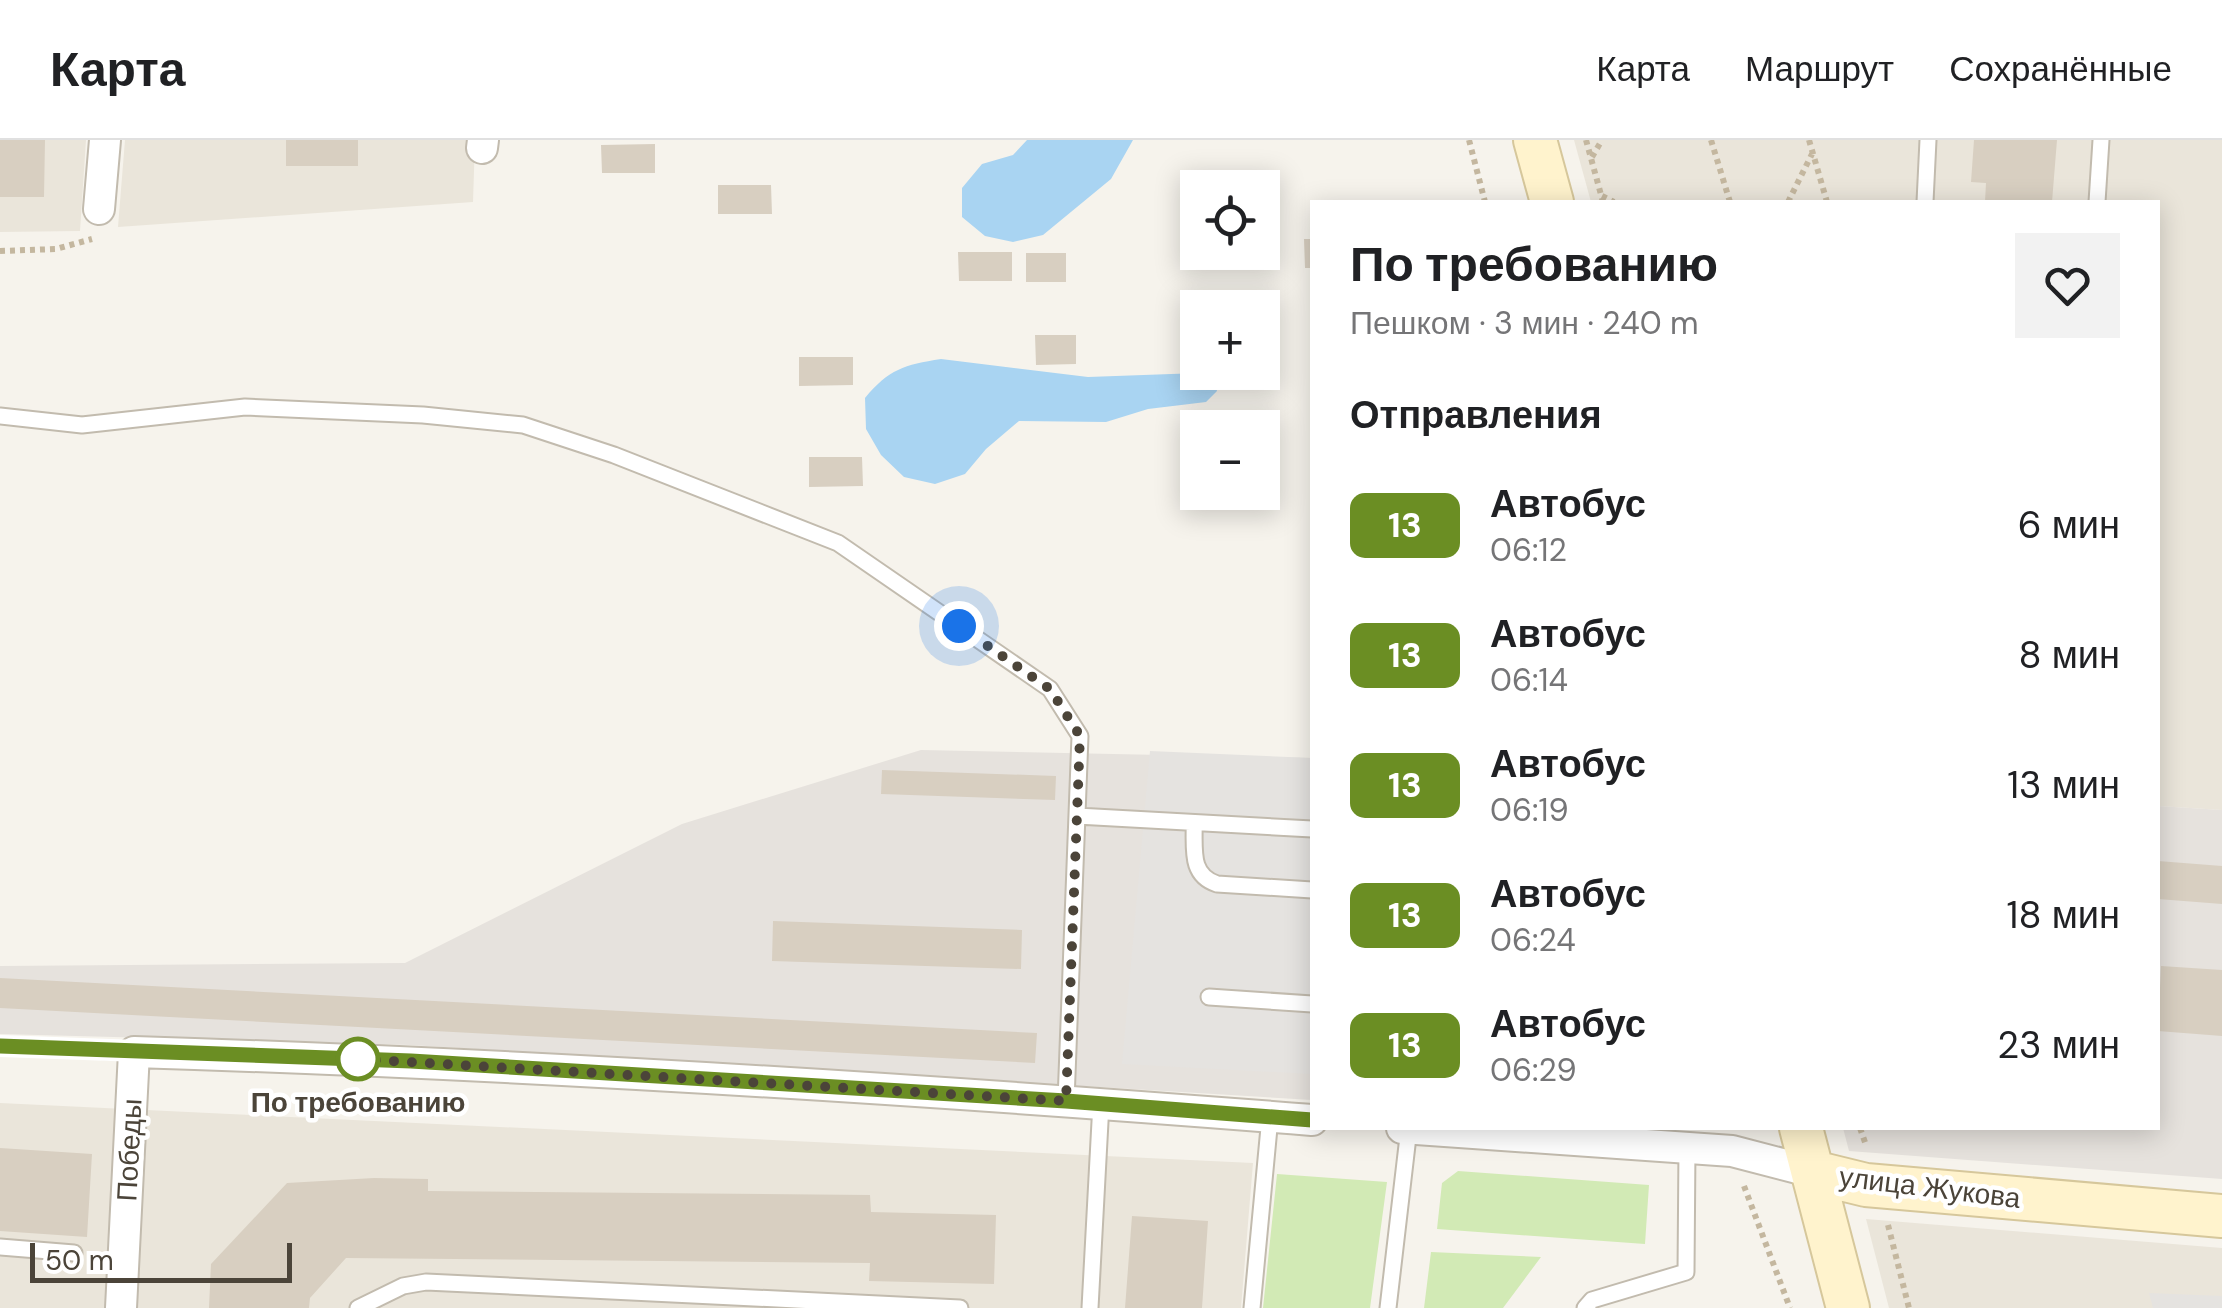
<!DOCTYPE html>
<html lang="ru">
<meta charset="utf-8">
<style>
body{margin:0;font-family:"DM Sans",sans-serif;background:#f2f2f2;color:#202124;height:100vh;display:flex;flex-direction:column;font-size:38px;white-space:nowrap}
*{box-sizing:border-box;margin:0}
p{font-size:32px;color:#757577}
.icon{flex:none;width:55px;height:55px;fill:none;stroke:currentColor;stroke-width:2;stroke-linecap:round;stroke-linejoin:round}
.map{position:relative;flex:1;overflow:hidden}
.side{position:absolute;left:1310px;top:60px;width:850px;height:930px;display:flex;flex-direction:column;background:#fff;border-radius:0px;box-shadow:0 5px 25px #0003}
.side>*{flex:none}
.badge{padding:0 20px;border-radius:15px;font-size:35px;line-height:65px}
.fabs{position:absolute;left:1180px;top:30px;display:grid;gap:20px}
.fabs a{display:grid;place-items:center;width:100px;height:100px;border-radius:0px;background:#fff;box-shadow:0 5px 25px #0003;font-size:50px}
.scale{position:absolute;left:30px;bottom:25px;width:262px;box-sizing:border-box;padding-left:10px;border:5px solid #4b4439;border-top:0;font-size:28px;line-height:35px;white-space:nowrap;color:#4b4439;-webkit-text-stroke:8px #fff;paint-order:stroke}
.you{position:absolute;width:50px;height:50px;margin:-25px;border:8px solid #fff;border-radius:50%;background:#1a73e8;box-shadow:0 0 0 15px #1a73e833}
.map>.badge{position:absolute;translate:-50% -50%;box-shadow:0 0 0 5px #fff}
h2{padding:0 40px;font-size:38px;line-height:90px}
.round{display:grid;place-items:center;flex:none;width:105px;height:105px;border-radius:0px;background:#f2f2f2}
.head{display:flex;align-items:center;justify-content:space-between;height:170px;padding:0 40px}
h1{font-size:48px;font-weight:700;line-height:75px}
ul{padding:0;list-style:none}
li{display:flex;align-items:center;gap:30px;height:130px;padding:0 40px}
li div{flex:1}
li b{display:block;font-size:38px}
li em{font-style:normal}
li .badge{min-width:110px;font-weight:700;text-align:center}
header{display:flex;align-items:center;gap:60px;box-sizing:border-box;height:140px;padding:0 50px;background:#fff;border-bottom:2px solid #e0e0e0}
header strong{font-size:48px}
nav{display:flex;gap:55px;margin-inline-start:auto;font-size:35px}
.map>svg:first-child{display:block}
.residential{fill:#eae5da}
.industrial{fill:#e6e2dd}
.green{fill:#d2eab5}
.parking{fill:#e5e3e0}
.water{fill:#a9d4f2}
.building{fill:#d8cfc1}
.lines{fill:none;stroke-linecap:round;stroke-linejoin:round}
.lane-casing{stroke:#c2bbae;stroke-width:19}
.street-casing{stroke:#c2bbae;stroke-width:34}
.secondary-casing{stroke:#d6c79b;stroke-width:46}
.path{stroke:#c4b79f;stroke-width:6;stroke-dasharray:5 5;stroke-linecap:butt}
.lane{stroke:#fff;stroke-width:15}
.street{stroke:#fff;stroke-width:30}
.secondary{stroke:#fff3cd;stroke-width:42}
.line-casing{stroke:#fff;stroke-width:22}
.line{stroke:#6b8e23;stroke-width:15}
.walk{stroke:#4b4439;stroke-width:10;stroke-dasharray:0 18}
.stop-dot{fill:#fff;stroke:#6b8e23;stroke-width:5}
.labels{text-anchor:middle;stroke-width:9;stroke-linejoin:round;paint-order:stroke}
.stop-label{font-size:28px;font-weight:bold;fill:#4b4439;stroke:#fff}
.street-label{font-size:28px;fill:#4b4439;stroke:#fff}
</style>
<header>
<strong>Карта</strong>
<nav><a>Карта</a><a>Маршрут</a><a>Сохранённые</a></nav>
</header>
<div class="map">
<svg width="2222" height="1168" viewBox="0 0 2222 1168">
<rect width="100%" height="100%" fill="#f6f3ec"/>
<path class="residential" d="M0,0H86L80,91L0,92Z
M125,0H475L473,62L118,87Z
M1574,0H2222V670L2158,666V62H1591Z
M0,963L1253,1023L1241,1168H0Z
M1866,1079L2222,1108V1168H1889Z"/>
<path class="industrial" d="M921,610L1312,618V960L410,905L0,894V826L405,823L682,684Z
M2158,666L2222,670V1039L1849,1011L1843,988H2158Z"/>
<path class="green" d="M1458,1031L1649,1045L1645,1104L1437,1089L1442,1043Z
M1277,1034L1387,1042L1370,1168H1263Z
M1431,1112L1541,1117L1503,1168H1424Z"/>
<path class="parking" d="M1150,611L1312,618V934L1122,924Z
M2149,1153L2222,1156V1168H2153Z"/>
<path class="water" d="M1027,0H1133L1111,39L1043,95L1013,102L985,96L962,77V48L982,24L1013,15Z
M941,219L1088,237L1199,233L1214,236L1217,251L1206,262L1148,269L1106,282L1019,281L986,309L965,334L935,344L904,337L881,315L866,289L865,258C889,229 904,225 941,219Z"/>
<path class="building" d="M0,0H45L44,57H0Z
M286,0H358V26H286Z
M1974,0H2057L2052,62H1985L1986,43L1971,42Z
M655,4V33H602L601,5Z
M718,45H771L772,74H718Z
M1304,99H1312V128H1305Z
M958,112H1012V141H959Z
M1026,113H1066V142H1026Z
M1035,195H1076V224L1036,225Z
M799,217H853V245L799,246Z
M809,317H862L863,346L809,347Z
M882,630L1056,636L1055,660L881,654Z
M2158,721L2222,726V764L2158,759Z
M773,781L1022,790L1021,829L772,821Z
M2161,826L2222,830V896L2158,891Z
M0,838L1037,893L1035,923L0,868Z
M0,1008L92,1014L87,1097L0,1091Z
M374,1038L428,1039V1051L870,1055L871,1072L996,1075L994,1144L869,1141L870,1123L346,1118L310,1158L309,1168H209L211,1124L287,1043Z
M1132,1076L1208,1081L1202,1168H1125Z"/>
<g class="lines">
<g class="lane-casing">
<path id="lane" d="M1925,62L1928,0
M2097,62L2101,0
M0,276L82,285L245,267L423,275L523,285L614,315L838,403L1050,549L1080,596L1066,961
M1077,676L1312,689
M1194,683C1195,708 1189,735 1217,744L1312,750
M1209,857L1312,864
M0,906L134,912
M0,1107L74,1113
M358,1168L403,1146L426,1142L960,1168
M1090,1168L1101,963
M1252,1168L1270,977
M1388,1168L1409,988
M1585,1168L1592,1160L1686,1132L1687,1008"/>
</g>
<g class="street-casing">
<path id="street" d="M482,8L483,0
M99,69L105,0
M1402,988L1732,1011L1813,1032
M121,1168L134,912C527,924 920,949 1312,980"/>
</g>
<g class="secondary-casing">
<path id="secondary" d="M1535,0L1552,62
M1801,988L1848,1168
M1813,1032L1866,1045L2222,1076"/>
</g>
<path class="path" d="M1469,0L1485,62
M1586,0L1603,62
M1711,0L1730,62
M1809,0L1827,62
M1592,17L1602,0
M1602,56L1614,62
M1788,62L1812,14
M0,111L56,109L92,99
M1860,988L1866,1005
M1744,1046L1790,1168
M1888,1085L1909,1168"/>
<use href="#lane" class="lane"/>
<use href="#street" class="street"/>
<use href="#secondary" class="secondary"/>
</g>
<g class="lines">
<g class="line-casing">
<path id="line" d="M0,906L411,921L1066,961L1312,980"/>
</g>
<use href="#line" class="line"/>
<path class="walk" d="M358,919L1066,961L1080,596L1050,549L959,486"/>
</g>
<circle class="stop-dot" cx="358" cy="919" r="20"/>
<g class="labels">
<g class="stop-label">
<text x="358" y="972">По требованию</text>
</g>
<g class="street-label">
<text transform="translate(129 1010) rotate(-87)" y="10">Победы</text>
<text transform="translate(1930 1047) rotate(7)" y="10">улица Жукова</text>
</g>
</g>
</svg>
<div class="fabs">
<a><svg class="icon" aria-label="locate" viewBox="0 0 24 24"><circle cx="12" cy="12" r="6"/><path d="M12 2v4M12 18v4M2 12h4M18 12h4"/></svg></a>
<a>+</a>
<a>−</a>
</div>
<div class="scale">50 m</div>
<div class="you" style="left:959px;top:486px"></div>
<section class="side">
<div class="head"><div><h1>По требованию</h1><p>Пешком · 3 мин · 240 m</p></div><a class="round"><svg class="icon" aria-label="heart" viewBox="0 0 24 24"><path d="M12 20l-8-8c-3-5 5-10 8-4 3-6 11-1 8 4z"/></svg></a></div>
<h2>Отправления</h2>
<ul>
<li><span class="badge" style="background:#6b8e23;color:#fff">13</span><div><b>Автобус</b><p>06:12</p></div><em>6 мин</em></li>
<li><span class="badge" style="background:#6b8e23;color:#fff">13</span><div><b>Автобус</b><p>06:14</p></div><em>8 мин</em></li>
<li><span class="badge" style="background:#6b8e23;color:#fff">13</span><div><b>Автобус</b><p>06:19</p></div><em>13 мин</em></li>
<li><span class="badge" style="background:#6b8e23;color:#fff">13</span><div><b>Автобус</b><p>06:24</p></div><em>18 мин</em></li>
<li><span class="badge" style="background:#6b8e23;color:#fff">13</span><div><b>Автобус</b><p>06:29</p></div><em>23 мин</em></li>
</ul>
</section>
</div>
